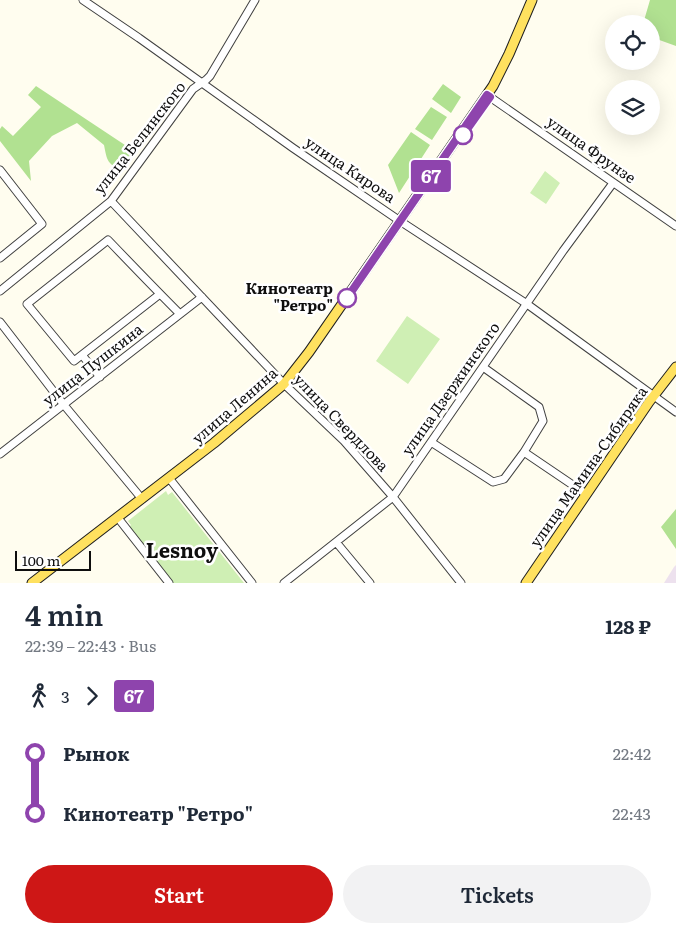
<!DOCTYPE html>
<meta charset="utf-8">
<style>
body{margin:0;font-family:Literata,serif;background:#f2f2f3;color:#1f2937;height:100vh;display:flex;flex-direction:column;font-size:19px;white-space:nowrap}
*{box-sizing:border-box;margin:0}
p{font-size:16px;color:#747a83}
.icon{flex:none;width:28px;height:28px;fill:none;stroke:currentColor;stroke-width:2;stroke-linecap:round;stroke-linejoin:round}
.map{position:relative;height:583px;overflow:hidden}
.side{display:flex;flex-direction:column;background:#fff;flex:1}
.side>*{flex:none}
.badge{padding:0 10px;border-radius:4px;font-size:18px;line-height:32px}
.fabs{position:absolute;left:605px;top:15px;display:grid;gap:10px}
.fabs a{display:grid;place-items:center;width:55px;height:55px;border-radius:50%;background:#fff;box-shadow:0 5px 20px #0002;font-size:25px}
.scale{position:absolute;left:15px;bottom:12px;width:76px;box-sizing:border-box;padding-left:5px;border:2px solid #0e0e0e;border-top:0;font-size:14px;line-height:18px;white-space:nowrap;color:#0e0e0e;-webkit-text-stroke:4px #fff;paint-order:stroke}
.map>.badge{position:absolute;translate:-50% -50%;box-shadow:0 0 0 2px #fff}
.legs{display:flex;align-items:center;gap:8px;height:55px;padding:0 25px;font-size:16px}
.legs p{margin-inline-start:auto}
.headline{display:flex;align-items:center;justify-content:space-between;height:85px;padding:0 25px}
h1{font-size:28px;font-weight:600;line-height:38px}
.primary-button{display:flex;gap:10px;margin-top:auto;padding:10px 25px}
.primary-button a{flex:1;height:58px;border-radius:30px;background:#ce1716;color:#fff;font-size:20px;font-weight:600;line-height:58px;text-align:center}
.primary-button a+a{background:#f2f2f3;color:#1f2937}
ul{padding:0 25px;list-style:none}
li{display:flex;align-items:center;gap:18px;height:60px;font-size:19px}
li i{display:grid;place-items:center;width:8px;height:100%;margin:0 6px;background:currentColor}
li i::after{content:'';width:12px;height:12px;margin:-6px;border:4px solid;border-radius:50%;background:#fff}
li p{margin-inline-start:auto}
li:first-child i{background:linear-gradient(#0000 50%,currentColor 0)}
li:last-child i{background:linear-gradient(currentColor 50%,#0000 0)}
.map>svg:first-child{display:block}
.industrial{fill:#ede1ee}
.green{fill:#cfefb4}
.forest{fill:#b1e191}
.lines{fill:none;stroke-linecap:round;stroke-linejoin:round}
.minor-casing{stroke:#414141;stroke-width:9}
.major-casing{stroke:#1f1f1f;stroke-width:11}
.minor{stroke:#fff;stroke-width:7}
.major{stroke:#ffe15f;stroke-width:9}
.line-1-casing{stroke:#fff;stroke-width:11}
.line-1{stroke:#8e44ad;stroke-width:8}
.stop-1-dot{fill:#fff;stroke:#8e44ad;stroke-width:2.5}
.labels{text-anchor:middle;stroke-width:5;stroke-linejoin:round;paint-order:stroke}
.street-label{font-size:15px;fill:#0e0e0e;stroke:#fff}
.stop-label{font-size:15px;font-weight:bold;fill:#0e0e0e;stroke:#fff;text-anchor:end}
.district-label{font-size:20px;font-weight:bold;fill:#0e0e0e;stroke:#fff}
</style>
<div class="map">
<svg width="676" height="583" viewBox="0 0 676 583">
<rect width="100%" height="100%" fill="#fffdef"/>
<path class="industrial" d="M676,565V583H664L674,567Z"/>
<path class="green" d="M545,171L560,183L546,204L530,193Z
M407,316L440,339L408,384L376,361Z
M166,491L168,495L172,492L244,583H172L128,528L131,525L128,521Z"/>
<path class="forest" d="M650,0H676V46L651,37V24H643Z
M443,84L461,97L451,113L432,99Z
M36,86L134,151L123,170C107,165 107,160 104,145L77,123L52,136L29,161L31,181L0,141V129L2,126L13,136L41,107L28,95Z
M431,107L447,117L432,140L415,129Z
M411,132L430,145L399,193L388,165Z
M676,509V549L661,527Z"/>
<g class="lines">
<g class="minor-casing">
<path id="minor" d="M83,0L139,38L293,148L400,221L527,304L676,412
M490,97L676,226
M0,170L42,224L0,258
M111,201L284,384L344,441L393,497L461,583
M0,291L111,201L193,89L206,80L210,76L255,0
M160,294L74,361L27,304L108,240C132,265 156,290 180,314
M0,322L64,405L142,499
M82,355L100,377
M483,367L539,407L543,421L524,452
M431,442L493,482L504,479L524,452L586,494
M0,454L202,297
M169,478L252,583
M118,518L169,583
M336,542L370,583
M284,583L393,497L563,251L613,183"/>
</g>
<g class="major-casing">
<path id="major" d="M32,583L214,443L284,384L309,352L493,86L509,54L532,0
M526,583L649,402L676,367"/>
</g>
<use href="#minor" class="minor"/>
<use href="#major" class="major"/>
</g>
<g class="lines">
<g class="line-1-casing">
<path id="line-1" d="M347,298L487,95L490,97L463,135"/>
</g>
<use href="#line-1" class="line-1"/>
</g>
<g class="stop-1-dot">
<circle cx="463" cy="135" r="9"/>
<circle cx="347" cy="298" r="9"/>
</g>
<g class="labels">
<g class="street-label">
<text transform="translate(140 138) rotate(-52)" y="5">улица Белинского</text>
<text transform="translate(591 150) rotate(35)" y="5">улица Фрунзе</text>
<text transform="translate(350 170) rotate(34)" y="5">улица Кирова</text>
<text transform="translate(93 365) rotate(-38)" y="5">улица Пушкина</text>
<text transform="translate(451 389) rotate(-55)" y="5">улица Дзержинского</text>
<text transform="translate(235 406) rotate(-41)" y="5">улица Ленина</text>
<text transform="translate(341 423) rotate(46)" y="5">улица Свердлова</text>
<text transform="translate(589 467) rotate(-55)" y="5">улица Мамина-Сибиряка</text>
</g>
<g class="stop-label">
<text x="333" y="294">Кинотеатр<tspan x="333" dy="17">"Ретро"</tspan></text>
</g>
<g class="district-label">
<text x="182" y="558">Lesnoy</text>
</g>
</g>
</svg>
<div class="fabs">
<a><svg class="icon" aria-label="locate" viewBox="0 0 24 24"><circle cx="12" cy="12" r="6"/><path d="M12 2v4M12 18v4M2 12h4M18 12h4"/></svg></a>
<a><svg class="icon" aria-label="layers" viewBox="0 0 24 24"><path d="M12 4l9 5-9 5-9-5zM3 14l9 5 9-5"/></svg></a>
</div>
<div class="scale">100 m</div>
<b class="badge" style="left:431px;top:176px;background:#8e44ad;color:#fff">67</b>
</div>
<section class="side">
<div class="headline"><div><h1>4 min</h1><p>22:39 – 22:43 · Bus</p></div><b>128 ₽</b></div>
<div class="legs"><svg class="icon" aria-label="walk" viewBox="0 0 24 24"><circle cx="13" cy="4" r="2"/><path d="M13 8l-2 6 4 7M11 14l-3 7M7 12l3-4h3l4 4"/></svg>3<svg class="icon" aria-label="forward" viewBox="0 0 24 24"><path d="M9 5l7 7-7 7"/></svg><b class="badge" style="background:#8e44ad;color:#fff">67</b></div>
<ul>
<li><i style="color:#8e44ad"></i><b>Рынок</b><p>22:42</p></li>
<li><i style="color:#8e44ad"></i><b>Кинотеатр &quot;Ретро&quot;</b><p>22:43</p></li>
</ul>
<div class="primary-button"><a>Start</a><a>Tickets</a></div>
</section>
